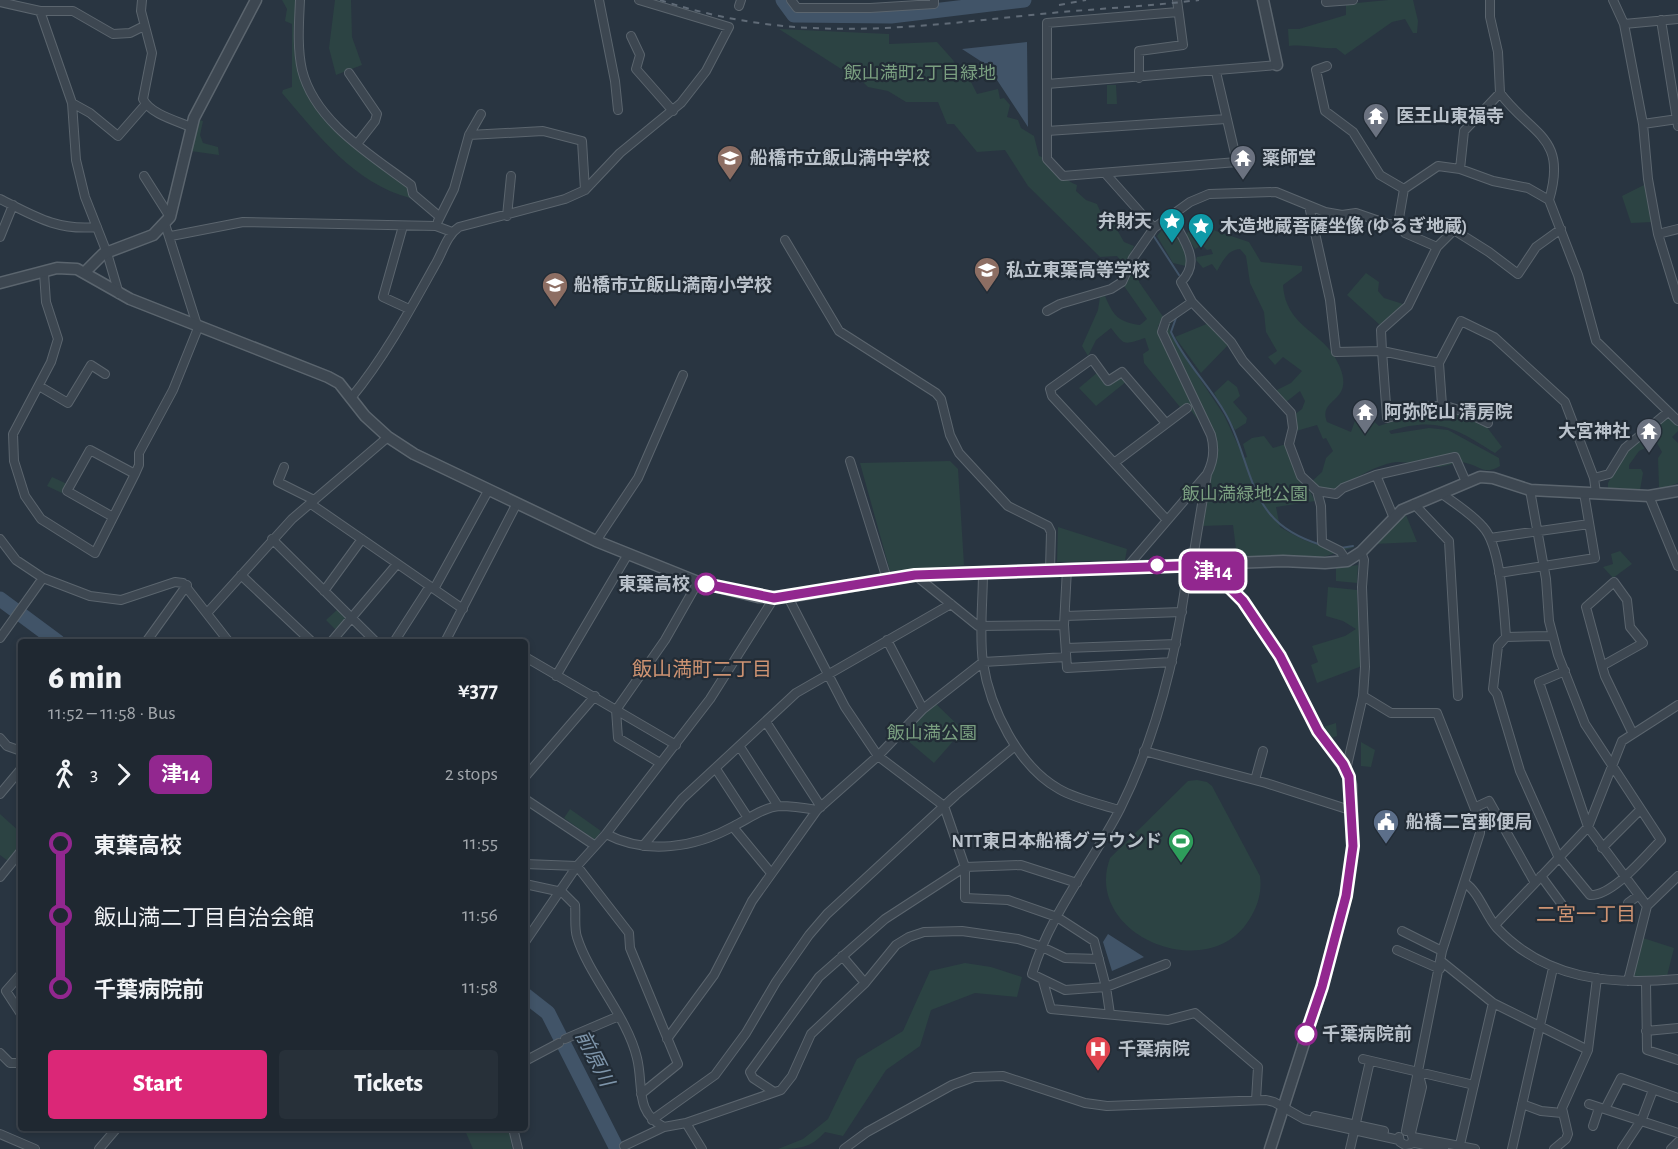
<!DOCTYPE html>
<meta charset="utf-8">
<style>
body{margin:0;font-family:"Alegreya Sans","Noto Sans JP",sans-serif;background:#273039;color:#f1f3f6;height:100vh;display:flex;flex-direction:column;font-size:22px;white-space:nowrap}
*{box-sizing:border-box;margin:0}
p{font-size:20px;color:#a1a6ab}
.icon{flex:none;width:33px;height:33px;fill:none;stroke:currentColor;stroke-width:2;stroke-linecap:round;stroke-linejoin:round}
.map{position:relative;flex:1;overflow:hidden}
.details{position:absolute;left:18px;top:639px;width:510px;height:492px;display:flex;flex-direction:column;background:#1f2831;border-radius:6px;box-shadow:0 3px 9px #0003,0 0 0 2px #3c444d}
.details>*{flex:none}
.badge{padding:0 12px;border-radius:9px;font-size:21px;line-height:39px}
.map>.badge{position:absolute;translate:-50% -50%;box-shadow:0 0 0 3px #fff}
.legs{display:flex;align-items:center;gap:9px;height:66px;padding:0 30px;font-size:20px}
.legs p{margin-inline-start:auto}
.headline{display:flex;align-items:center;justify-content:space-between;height:102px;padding:0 30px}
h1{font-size:33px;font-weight:800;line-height:45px}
.button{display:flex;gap:12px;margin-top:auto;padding:12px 30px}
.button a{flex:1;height:69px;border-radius:6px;background:#db2777;color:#fff;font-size:24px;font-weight:800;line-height:69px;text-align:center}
.button a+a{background:#273039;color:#f1f3f6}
ul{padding:0 30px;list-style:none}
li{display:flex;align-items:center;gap:21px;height:72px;font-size:22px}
li i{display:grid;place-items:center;width:9px;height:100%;margin:0 8px;background:currentColor}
li i::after{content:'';width:15px;height:15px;margin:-8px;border:4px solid;border-radius:50%;background:#1f2831}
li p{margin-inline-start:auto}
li:first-child i{background:linear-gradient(#0000 50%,currentColor 0)}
li:last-child i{background:linear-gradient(currentColor 50%,#0000 0)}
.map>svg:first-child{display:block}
.green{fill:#2c4343}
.water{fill:#415468}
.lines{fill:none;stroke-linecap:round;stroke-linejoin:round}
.stream{stroke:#415468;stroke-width:2}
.river{stroke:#415468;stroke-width:15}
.minor-casing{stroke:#5b656e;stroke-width:10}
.tertiary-casing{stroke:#5b656e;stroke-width:13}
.minor{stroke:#3d4751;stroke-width:8}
.tertiary{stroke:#3d4751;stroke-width:10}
.rail{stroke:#606b77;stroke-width:2;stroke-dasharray:6 6;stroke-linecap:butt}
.line-1-casing{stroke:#fff;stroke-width:14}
.line-1{stroke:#92278f;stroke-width:9}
.stop-1-dot{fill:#fff;stroke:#92278f;stroke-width:3}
.labels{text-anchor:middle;stroke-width:4.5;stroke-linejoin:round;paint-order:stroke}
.park-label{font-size:18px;fill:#7a9f80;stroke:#222c36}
.poi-label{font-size:18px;font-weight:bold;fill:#bac2cb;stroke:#222c36;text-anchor:start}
.stop-label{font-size:18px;font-weight:bold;fill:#bac2cb;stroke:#222c36;text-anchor:end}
.neighbourhood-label{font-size:20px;fill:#ce9372;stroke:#222c36}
.water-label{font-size:20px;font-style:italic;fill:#7e95aa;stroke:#222c36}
</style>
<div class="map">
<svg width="1678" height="1149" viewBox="0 0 1678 1149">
<rect width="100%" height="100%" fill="#293541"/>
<path class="green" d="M282,0H297L298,52L321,112L409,187L412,194L410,198C354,183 318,135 282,93L283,90L292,87V24L285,21L287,9Z
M335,0H351L352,37L362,65L336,75L329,48Z
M1388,0H1413L1418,21L1417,33H1413L1405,19L1392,22L1345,55L1336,48C1319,49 1305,44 1289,46L1288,29H1299L1346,15V4Z
M779,29L889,34V44L937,42L953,60L957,68L970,66L968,76L977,94L998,89L1000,99L1004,98L1010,105L1007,117L1018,120L1021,128L1034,136L1039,156C1055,161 1060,179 1077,185L1076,191L1086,200L1097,204L1101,213L1107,212L1124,242L1134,246L1125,266L1117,256L1100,257L1028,186L1005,150L977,152L954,124H947L938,102H906L888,91L868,87L863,82L866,73L849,74Z
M1107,85H1116L1117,104H1107Z
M199,120L203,121L200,135L203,143L218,147L219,155L191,151Z
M1646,184L1652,222L1631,223L1622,196Z
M1166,225L1174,228L1186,254V266L1173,263L1157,236Z
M1201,226L1249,242L1261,262L1302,266V271L1283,285C1286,329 1325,331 1339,365C1356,403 1317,397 1327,422L1351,432L1358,412L1361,410L1379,426L1433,408L1451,409L1486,426L1502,447L1495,453C1455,428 1438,416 1389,431L1391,434L1429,428L1448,430L1499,458L1500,466C1484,476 1481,466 1466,463C1458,461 1447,466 1439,467C1426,467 1411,462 1398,462C1379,463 1350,480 1336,492H1325L1310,483L1322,472L1326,458L1333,451L1326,438L1323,439L1317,425L1296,431L1294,415L1302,409L1305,401L1300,391L1286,402L1275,391L1291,383L1302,371L1283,357L1275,365L1268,357L1277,351L1266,332L1264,312L1250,283L1246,256L1240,249C1227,250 1223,261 1217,271L1212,264L1203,268L1196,260L1197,257L1213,254L1211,249L1207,250L1202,245L1195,249L1186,235L1190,229Z
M1135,266L1140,274L1139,282L1164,318L1158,326L1159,333L1199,421L1186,404L1180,407L1144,363L1143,354L1149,350L1145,338C1123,345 1125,346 1111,328L1096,340L1088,356L1082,346L1098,310L1100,297L1105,296C1113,316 1119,322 1140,325L1147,319L1124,286Z
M1366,273L1379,282L1378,291L1384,298L1403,304L1381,326L1347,295Z
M1172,321L1169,327L1172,337L1224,415L1244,458L1247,457L1243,444L1252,438L1264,436L1273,448L1286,444L1315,501L1276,507L1280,527C1305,542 1326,551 1355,547L1323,557H1237L1233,525L1201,526L1210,473L1217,455L1166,334V326Z
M1209,323L1229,344L1201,373L1175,337Z
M1098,372L1106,384L1122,375L1127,381L1096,406L1079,388Z
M1228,380L1237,387L1240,396L1233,402L1247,418L1246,423L1235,430L1214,393Z
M1667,416L1678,426V431L1672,437L1678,443V483L1662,489L1659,487L1658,458L1662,452L1657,443L1639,451L1629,465V469H1641L1643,473L1640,490L1608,489V483L1626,450Z
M950,461L958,469L964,565L890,571L860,463Z
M52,477L67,484L62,493L47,486Z
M1406,515L1417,542L1373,544L1390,523Z
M1058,527L1127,549L1125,560L1057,562Z
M1620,551L1632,564L1613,578L1603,567L1613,564L1611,554Z
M1358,565L1357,583L1336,581V568Z
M1328,587L1357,590L1358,612L1363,630L1362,666L1317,683L1311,665L1318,662L1312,646L1345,636L1356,629L1343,621L1326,616Z
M338,609L346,615V622L337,631L326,620Z
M935,703L963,730L934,763L901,735Z
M1336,723L1337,736L1329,739L1320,728Z
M1361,742L1375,750L1371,767L1361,766Z
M1197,780L1207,782L1212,786L1260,876C1262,892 1258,906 1249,920C1208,986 1082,935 1110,858L1188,781Z
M570,809L601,831L595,840L564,818Z
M0,814L21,833V844L8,861L0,855Z
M1640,937L1674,948L1667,976L1631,978Z
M965,963L991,967L1022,977L1017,997L975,993L931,1010L920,1046L886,1070L843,1136L825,1132C811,1148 799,1149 778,1149L803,1139L828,1119L857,1059L903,1031L930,971Z
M464,1128H509L512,1149H473Z"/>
<path class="water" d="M1027,42L1028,127L995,77L984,70L982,62L962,49Z
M1108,934L1144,957L1112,971L1103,942Z"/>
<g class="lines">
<path class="stream" d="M1153,235L1179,275
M1176,318L1171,332C1184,361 1209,385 1225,413C1244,445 1247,486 1270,514C1283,530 1302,539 1321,545
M1341,548L1353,546"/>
<path class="river" d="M783,0L794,15L891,16L1024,0
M0,599L58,642
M525,995L548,1013L617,1149"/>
<g class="minor-casing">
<path id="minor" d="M142,0L141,11L152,53L143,99C150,114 177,121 191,127
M300,0C299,22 297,48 302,70C315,122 371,155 411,185L413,194L440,217
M599,0L615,81L618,110
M791,0L797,8H870L934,4V0
M1490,0V17L1498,52L1500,93C1531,135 1568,136 1549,200
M1613,0L1624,24L1643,124L1648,179L1658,234L1678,299
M0,2L40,11H73L113,34L130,33L144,26
M1326,2L1353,0
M739,6L741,0
M40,11L72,103L76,160L85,197L107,253L119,294
M1178,12L1047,23V159L1063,176L1237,162L1216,72
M1661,20L1678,126
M1624,24L1678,19
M631,36L640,55L636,69L673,111
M1327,66L1316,70L1325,111L1353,132L1380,175L1404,189
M349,73L377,114L375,121L357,144
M1139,78V51L1183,45L1177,0
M1047,84L1277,65
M72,103L90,113L118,136L146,104
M1643,124L1678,119
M1047,131L1226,119
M469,135L543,131L582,141L585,190
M1460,169L1464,131L1500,93
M1105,173L1154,228
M144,176L170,217
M0,199C34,216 57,231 97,227
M1309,206L1330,300L1336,352L1382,351L1381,330L1408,306L1437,247L1405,233L1398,224
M507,216L511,176
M1171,216C1182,239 1203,260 1181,282L1192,302L1231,342L1243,361L1291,413L1293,428L1289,444L1301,476L1317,491L1321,506L1322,542L1340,551L1347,561
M438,221L454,189L469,135L481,114
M403,226L383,297L409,309
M1658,234L1678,229
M171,236L243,222L436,226L452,232
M0,237L13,205
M785,240L839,331L936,393L941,399L950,435L959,453L1008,506L1048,526L1051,532L1050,570
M1437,247L1454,230L1489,252L1518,274L1536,247L1561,229
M44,273L46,302L58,339L51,362L13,434L14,461L25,496L41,519L95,553L135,474L139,465V453L173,390L198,328L165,224
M1047,311L1060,304L1111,289L1122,282L1133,258L1154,228L1190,202L1209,194L1276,192L1325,212L1342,215L1356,213L1388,224H1398L1404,189L1438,166L1460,169L1493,181L1528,188L1549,200L1578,275L1596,341L1678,421
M1439,363L1461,321L1494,337L1565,402L1594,478L1596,493
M39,386L68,403L91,365L105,374
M351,398C384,358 410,310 435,265C443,252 446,236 459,227L565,199L585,190L620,153L681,103L706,71L729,27L639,0
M1442,405L1439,363L1382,351L1387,418C1437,403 1439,399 1488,423
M1165,422L1122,372L1108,381L1092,359L1050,389L1052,396L1167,520
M850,461L887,579
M1114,463L1187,408
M284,467L278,482L314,500
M1376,475L1455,457L1466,482
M1594,478L1609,474L1625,448L1668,412
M1317,491L1336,494L1343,488L1376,475L1393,516
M1442,494C1456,504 1472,514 1483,527C1501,546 1504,611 1506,637L1498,646L1493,689L1497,694L1520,771L1558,856L1590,895C1613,896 1645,856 1661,840L1585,724L1558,655L1549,621L1546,579L1530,490
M1649,496L1678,566
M311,504L463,609
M1414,504L1449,541L1458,696
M113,517L67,491L90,450L135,474
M1490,538L1589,524
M0,539L16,560L43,578L90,596L121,600L175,582L183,583L229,642
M272,539L376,642
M596,541L638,478L683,375
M1192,564L1207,474
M1128,566L1207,474C1214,461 1215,449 1211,435L1162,332L1166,320L1192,302
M1067,569L1064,625L1067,668L1172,662
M983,572C983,601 979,634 983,663C990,708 1018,766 1059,789C1076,799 1100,804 1119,810
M1499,573L1595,558L1584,493
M241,575L312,642
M915,575L978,626L1064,625
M434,589L488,491
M324,591L362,539
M788,597L845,707L878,756L944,806L965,867V898L1008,900L1057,917L1094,941L1106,987L1110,1014
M208,612L292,519L388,437
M1065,616L1182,612
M1506,637L1551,636
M0,638L43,578
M887,640L923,709
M146,642L187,585
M331,642L397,564
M394,642L430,586
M445,642L516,505
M1066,648L1176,644
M527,658L676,745
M1602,666L1643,643L1630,627L1627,600L1614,582L1586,607L1602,666L1605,676L1632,732
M1565,671L1539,682L1588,827L1647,906
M556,676L628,554
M1363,696L1391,713H1437L1480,822V833L1442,951L1406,1131
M766,722L821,807
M0,738L7,746L21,751
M740,747L778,806
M1144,751L1266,783L1353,811
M660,763L618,738L616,710L665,640L698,582
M716,769L748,818
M1346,770L1363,696L1365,667L1362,587L1364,560L1361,552
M525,777L595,696
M1255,780L1263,751
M0,794L21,769
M525,799L594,845
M1476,807L1489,801L1535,883
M1502,824L1516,817
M733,827L771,873
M606,834C646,855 695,848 734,826C748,819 764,807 780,806C793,806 805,808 817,810
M643,846L682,799L796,693L951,604
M1602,848L1639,811
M525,864L577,866L629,933L630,948L678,1064L641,1094
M1541,876L1563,906
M0,877L21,851
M1465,883C1479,892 1486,916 1497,928C1546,980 1610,985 1678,979
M525,884L562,892L575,905C576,915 574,928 577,937C589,976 627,1016 637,1058C644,1086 634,1112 664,1127L686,1123L781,1090L792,1076L811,1034L865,983L896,945L909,937L924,932L962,931L1018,939L1040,946L1065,958L1099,959
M1628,903L1639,895
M1495,925L1588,827L1622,741L1678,705
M1402,931L1442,951
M525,942L577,866L606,834L710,699L774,598
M1397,950L1440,969
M842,956L865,983
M1441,961L1493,1003L1588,1050
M1166,964L1106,987L1065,990L1032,974C1050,914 1091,865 1120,809C1158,733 1178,649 1188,565
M21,974L6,991L21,1014
M1043,981L1051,1009L1168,1020L1195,1013L1258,1067L1256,1100
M1628,981L1647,906L1678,876
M1646,982L1647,1050L1678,1060
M1646,1031L1678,1028
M565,1039L619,1016
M667,1039L714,975L752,901L817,810L878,756L923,709L983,662L1066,657
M0,1053L10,1063H18L21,1060
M1363,1059L1474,1085
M525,1061L559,1043
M774,1092L753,1078L750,1072L819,977L885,919L965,867L1021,865L1077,883
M1522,1104L1541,1111L1562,1113
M1589,1104L1678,1133
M1605,1109L1621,1078L1678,1098
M1315,1116L1384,1131
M652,1120L715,1075L746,1033L776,982L809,935L827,914L956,795L1014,747
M686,1123L702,1149
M1593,1126L1599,1108
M513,1128L518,1149
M0,1134L35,1149
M1399,1137L1400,1142L1405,1145L1411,1144L1413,1139L1411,1133L1422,1087L1419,1075
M1413,1137L1475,1149
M1415,1143L1444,1149
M624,1146L664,1127
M99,1149L117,1128
M844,1149L867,1132L952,1085L974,1077L1003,1076L1085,1103L1107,1106L1266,1100L1274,1102L1304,1119L1399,1140
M1350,1149L1370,1061
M1459,1149L1493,1003
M1512,1149L1553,968
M1554,1149L1566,1139L1568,1134L1562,1108L1588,1050L1597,978
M1622,1149L1642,1119L1653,1090
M1671,1149L1678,1142"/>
</g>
<g class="tertiary-casing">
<path id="tertiary" d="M1263,0L1277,65
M86,271L103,254L153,235L170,217L194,118L256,0
M0,283L57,268L77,269L130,299L328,377L339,383L365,416L388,437L414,454L596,541L698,582L758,597H788L915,575L1283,561L1325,563L1347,561L1361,552L1402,510L1480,477L1493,478L1530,490L1649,496L1678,491
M1207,565L1243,601L1280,656L1318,731L1346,770L1351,785L1353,846L1346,896L1322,987L1270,1149"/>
</g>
<use href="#minor" class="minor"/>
<use href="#tertiary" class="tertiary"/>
<path class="rail" d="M660,0C792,43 896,29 1031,15C1087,9 1143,7 1199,0
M1059,5L1086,0"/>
</g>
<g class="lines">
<g class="line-1-casing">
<path id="line-1" d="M706,584L774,598L915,575L1207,565L1243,601L1280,656L1318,731L1343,764L1349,777L1353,846L1346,896L1322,987L1306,1034"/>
</g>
<use href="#line-1" class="line-1"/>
</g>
<defs>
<g id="temple-pin" transform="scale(1.35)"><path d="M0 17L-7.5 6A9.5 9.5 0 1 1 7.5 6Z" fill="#6b7280" stroke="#222c36"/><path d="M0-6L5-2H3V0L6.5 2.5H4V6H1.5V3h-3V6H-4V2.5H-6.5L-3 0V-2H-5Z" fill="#fff"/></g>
<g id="school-pin" transform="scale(1.35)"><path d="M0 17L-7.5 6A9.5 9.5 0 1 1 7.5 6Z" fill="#8d6e63" stroke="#222c36"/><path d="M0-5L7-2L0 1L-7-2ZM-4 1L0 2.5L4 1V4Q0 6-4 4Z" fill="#fff"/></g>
<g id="sight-pin" transform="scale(1.35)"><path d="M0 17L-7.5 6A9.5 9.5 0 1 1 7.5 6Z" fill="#0f9aa8" stroke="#222c36"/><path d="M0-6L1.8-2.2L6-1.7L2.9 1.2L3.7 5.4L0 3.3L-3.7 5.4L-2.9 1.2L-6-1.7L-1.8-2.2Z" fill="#fff"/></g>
<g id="civic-pin" transform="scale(1.35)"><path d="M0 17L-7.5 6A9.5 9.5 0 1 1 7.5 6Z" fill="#5c6f8a" stroke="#222c36"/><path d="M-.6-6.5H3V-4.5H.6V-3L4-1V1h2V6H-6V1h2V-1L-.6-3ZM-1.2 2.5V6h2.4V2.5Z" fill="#fff"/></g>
<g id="stadium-pin" transform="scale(1.35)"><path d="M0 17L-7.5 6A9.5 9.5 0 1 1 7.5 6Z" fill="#2e9e5b" stroke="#222c36"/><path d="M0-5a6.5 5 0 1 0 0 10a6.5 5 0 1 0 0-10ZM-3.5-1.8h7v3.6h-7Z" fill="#fff"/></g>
<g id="hospital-pin" transform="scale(1.35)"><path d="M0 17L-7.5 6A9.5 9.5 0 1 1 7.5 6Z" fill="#e0444e" stroke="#222c36"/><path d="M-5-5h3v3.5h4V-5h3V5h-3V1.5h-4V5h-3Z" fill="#fff"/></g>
</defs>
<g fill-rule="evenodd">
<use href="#temple-pin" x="1376" y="116"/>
<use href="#school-pin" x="730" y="158"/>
<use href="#temple-pin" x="1243" y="158"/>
<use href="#sight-pin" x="1172" y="221"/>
<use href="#sight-pin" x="1201" y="226"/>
<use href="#school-pin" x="987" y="270"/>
<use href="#school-pin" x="555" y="285"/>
<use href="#temple-pin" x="1365" y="412"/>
<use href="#temple-pin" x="1649" y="431"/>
<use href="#civic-pin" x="1386" y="822"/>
<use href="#stadium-pin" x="1181" y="841"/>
<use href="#hospital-pin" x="1098" y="1049"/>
</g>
<g class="stop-1-dot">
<circle cx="1157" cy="565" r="8"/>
<circle cx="706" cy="584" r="10"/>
<circle cx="1306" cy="1034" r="10"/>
</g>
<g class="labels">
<g class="park-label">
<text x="920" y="79">飯山満町2丁目緑地</text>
<text x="1245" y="500">飯山満緑地公園</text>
<text x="932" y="739">飯山満公園</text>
</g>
<g class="poi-label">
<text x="1396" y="122">医王山東福寺</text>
<text x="750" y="164">船橋市立飯山満中学校</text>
<text x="1262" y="164">薬師堂</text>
<text x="1152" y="227" text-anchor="end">弁財天</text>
<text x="1220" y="232">木造地蔵菩薩坐像 (ゆるぎ地蔵)</text>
<text x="1006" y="276">私立東葉高等学校</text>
<text x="574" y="291">船橋市立飯山満南小学校</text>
<text x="1384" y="418">阿弥陀山 清房院</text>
<text x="1630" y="437" text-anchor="end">大宮神社</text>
<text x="1406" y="828">船橋二宮郵便局</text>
<text x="1162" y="847" text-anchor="end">NTT東日本船橋グラウンド</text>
<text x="1118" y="1055">千葉病院</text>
</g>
<g class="stop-label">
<text x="690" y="590">東葉高校</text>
<text x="1322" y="1040" text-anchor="start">千葉病院前</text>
</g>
<g class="neighbourhood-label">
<text x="702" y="676">飯山満町二丁目</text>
<text x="1586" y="921">二宮一丁目</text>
</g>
<g class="water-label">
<text transform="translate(595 1058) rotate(63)" y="7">前原川</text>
</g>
</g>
</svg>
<b class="badge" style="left:1213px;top:571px;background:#92278f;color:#fff">津14</b>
<section class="details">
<div class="headline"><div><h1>6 min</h1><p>11:52 – 11:58 · Bus</p></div><b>¥377</b></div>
<div class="legs"><svg class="icon" aria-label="walk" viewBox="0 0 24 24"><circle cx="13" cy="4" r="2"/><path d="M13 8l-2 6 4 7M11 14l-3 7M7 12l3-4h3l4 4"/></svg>3<svg class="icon" aria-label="forward" viewBox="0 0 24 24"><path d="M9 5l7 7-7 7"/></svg><b class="badge" style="background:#92278f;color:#fff">津14</b><p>2 stops</p></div>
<ul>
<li><i style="color:#92278f"></i><b>東葉高校</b><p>11:55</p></li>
<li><i style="color:#92278f"></i><span>飯山満二丁目自治会館</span><p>11:56</p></li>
<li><i style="color:#92278f"></i><b>千葉病院前</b><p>11:58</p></li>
</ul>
<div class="button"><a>Start</a><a>Tickets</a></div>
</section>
</div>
